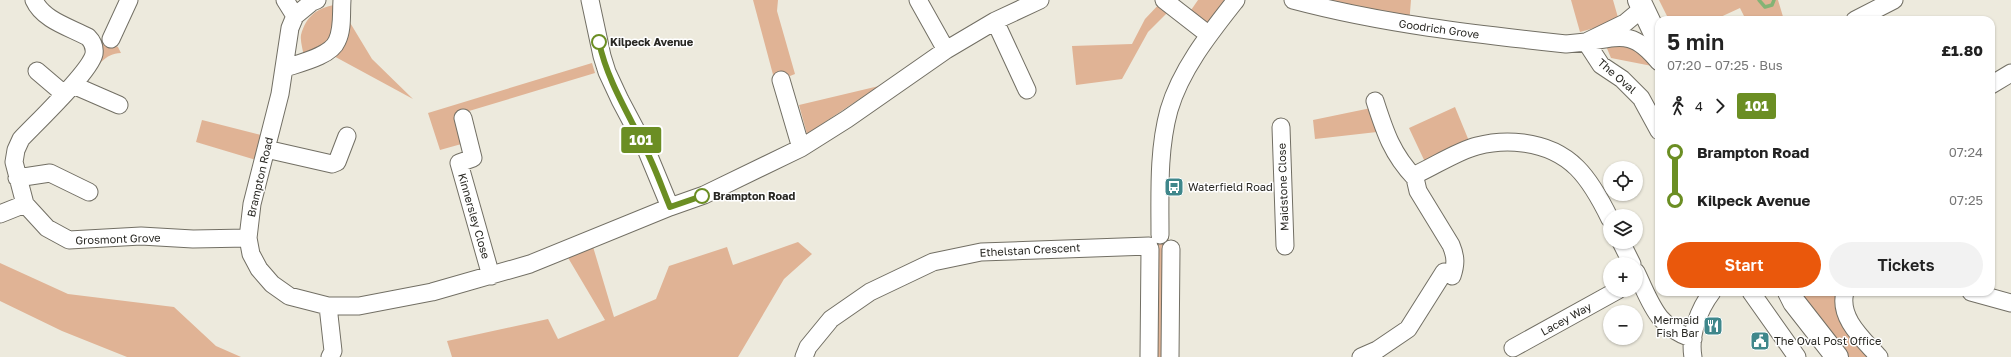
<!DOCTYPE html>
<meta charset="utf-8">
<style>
body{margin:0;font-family:"Golos Text",sans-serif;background:#f2f2f2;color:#222;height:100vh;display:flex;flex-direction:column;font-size:15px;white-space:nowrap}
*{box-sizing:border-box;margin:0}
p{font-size:13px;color:#767676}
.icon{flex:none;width:22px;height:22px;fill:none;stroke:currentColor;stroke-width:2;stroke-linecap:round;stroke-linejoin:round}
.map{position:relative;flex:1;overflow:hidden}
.side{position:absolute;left:1655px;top:16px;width:340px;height:280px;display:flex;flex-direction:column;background:#fff;border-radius:12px;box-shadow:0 1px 3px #0004}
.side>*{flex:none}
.badge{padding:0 8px;border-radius:3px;font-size:14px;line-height:26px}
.fabs{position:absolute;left:1603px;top:161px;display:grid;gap:8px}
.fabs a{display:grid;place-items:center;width:40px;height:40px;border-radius:50%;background:#fff;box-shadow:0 1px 3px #0004;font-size:20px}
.map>.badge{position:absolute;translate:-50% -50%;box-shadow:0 0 0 2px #fff}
.legs{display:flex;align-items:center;gap:6px;height:44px;padding:0 12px;font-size:13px}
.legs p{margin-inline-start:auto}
.headline{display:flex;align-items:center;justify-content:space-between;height:68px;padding:0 12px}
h1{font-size:22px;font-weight:600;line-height:30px}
.cta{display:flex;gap:8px;margin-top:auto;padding:8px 12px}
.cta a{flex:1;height:46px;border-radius:24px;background:#ea580c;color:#fff;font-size:16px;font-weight:600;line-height:46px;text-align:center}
.cta a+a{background:#f2f2f2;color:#222}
ul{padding:0 12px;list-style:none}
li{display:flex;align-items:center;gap:14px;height:48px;font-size:15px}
li i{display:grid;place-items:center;width:6px;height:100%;margin:0 5px;background:currentColor}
li i::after{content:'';width:10px;height:10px;margin:-5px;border:3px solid;border-radius:50%;background:#fff}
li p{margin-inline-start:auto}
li:first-child i{background:linear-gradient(#0000 50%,currentColor 0)}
li:last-child i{background:linear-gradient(currentColor 50%,#0000 0)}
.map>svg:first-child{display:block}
.green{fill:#e0b395}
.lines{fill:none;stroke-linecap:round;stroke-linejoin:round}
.stream{stroke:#84b375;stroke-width:3.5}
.minor-casing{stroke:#726f64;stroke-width:19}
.highway-casing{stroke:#726f64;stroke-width:24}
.minor{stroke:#fff;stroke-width:17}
.highway{stroke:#fff;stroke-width:22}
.line-1-casing{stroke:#fff;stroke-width:9}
.line-1{stroke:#6b8e23;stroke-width:6}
.stop-1-dot{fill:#fff;stroke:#6b8e23;stroke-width:2}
.labels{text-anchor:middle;stroke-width:3;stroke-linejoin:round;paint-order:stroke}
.street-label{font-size:11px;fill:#292823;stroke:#fff}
.stop-label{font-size:11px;font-weight:bold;fill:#292823;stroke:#fff;text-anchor:start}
.poi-label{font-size:11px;fill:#292823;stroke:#fff;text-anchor:start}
</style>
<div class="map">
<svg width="2011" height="357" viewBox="0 0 2011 357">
<rect width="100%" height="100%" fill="#edeadd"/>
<path class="green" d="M753,0H778L777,11L795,74L775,82Z
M1163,0L1174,6L1148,32L1122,79L1076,85L1072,46L1132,44L1145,19Z
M1198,0H1236L1209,35L1187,16Z
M1293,0H1411L1409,25Z
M1571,0H1613L1619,21L1580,32Z
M1659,0H1778L1784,20H1746L1740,8L1714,20H1669Z
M335,5L333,33L329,43L304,57C303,50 300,41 301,35C306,16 317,8 335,5Z
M349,21L372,59L413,99L330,54Z
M104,41L118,47L121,53C104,54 99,65 88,78L98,43Z
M1620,44L1633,46L1652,66L1611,58L1606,46Z
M592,63L595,73L459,114L465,143L440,150L428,113Z
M879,86L807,134L799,105Z
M1455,107L1469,141L1425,162L1409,128Z
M1371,108L1377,132L1315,139L1313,120Z
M202,120L269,137L263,162L196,142Z
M1167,237L1171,245L1170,357H1149V246Z
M591,240L614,317L656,299L669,266L727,247L733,265L798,242L812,254L784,279L738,357H452L447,341L548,319L558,339L605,320L564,251Z
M0,263L68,294L174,307L216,346L241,357H127L62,331L0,301Z
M1789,292H1845L1843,299L1879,357H1837Z"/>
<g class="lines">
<path class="stream" d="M1759,0L1765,7L1772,5L1774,0"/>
<g class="minor-casing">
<path id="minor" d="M34,0C43,20 69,27 88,37C92,41 95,47 94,54C90,72 36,123 21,139L16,150L14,162L25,204L47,228L69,240L141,236L193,239L248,238
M285,0L295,16
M317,0L312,2L295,16L290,28L280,94L252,204L248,238L251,254L259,269L272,284L289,296L328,306H359L432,292L530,264L670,207L704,195L801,148L847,119L946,50L995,21L1040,0
M590,0L602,56L607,72L620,100L646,149L670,207
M918,0L946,50
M1164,0L1209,35
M1293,0C1383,24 1474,34 1566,44L1586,42L1601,65L1622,79L1641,98L1659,131
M1643,8L1625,23L1586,42C1623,36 1634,31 1659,62
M1855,20L1894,0
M995,21L1027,90
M111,39L129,0
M285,68C300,63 331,56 337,41C343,29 341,13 342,0
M37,71L64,94
M781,80L801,148
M73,85L119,105
M1991,85L2011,73
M1375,101C1385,132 1392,154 1415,178
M463,118L473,158L459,163L491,276
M1281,127L1285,246
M266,149L332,164L337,162L347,136
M17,178L50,173L89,192
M0,214L25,204
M1160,235C1160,193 1158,150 1169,110C1181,69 1210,33 1236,0
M1621,242L1632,264
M1636,272C1652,305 1656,326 1693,339
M1452,276C1456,264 1456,257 1451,245L1418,191L1415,178L1419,173C1438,164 1458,151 1477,146C1492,142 1508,141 1523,143C1571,149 1590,178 1610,219
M1751,292L1797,357
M1845,292C1838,318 1863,339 1879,357
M1971,292L2011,303
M328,306L333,351L330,357
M1513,348L1618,290
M804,357L808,347L831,319L870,292L933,262L981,252L1149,246
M1149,357L1150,249
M1170,357L1171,249
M1361,357L1377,350L1408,329L1444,272
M1693,357C1689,335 1699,309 1712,292"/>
</g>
<g class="highway-casing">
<path id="highway" d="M1639,0L1659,42
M1789,292L1794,302L1837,357"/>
</g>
<use href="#minor" class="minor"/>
<use href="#highway" class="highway"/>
</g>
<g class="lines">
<g class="line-1-casing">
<path id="line-1" d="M599,42C607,80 628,113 645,148C655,167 662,188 670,207L702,196"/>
</g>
<use href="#line-1" class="line-1"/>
</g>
<defs>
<g id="bus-square" transform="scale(1)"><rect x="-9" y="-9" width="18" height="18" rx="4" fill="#3f878b" stroke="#fff"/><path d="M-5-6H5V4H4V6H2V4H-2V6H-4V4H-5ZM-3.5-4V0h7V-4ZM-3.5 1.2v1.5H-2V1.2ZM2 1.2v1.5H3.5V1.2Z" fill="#fff"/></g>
<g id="restaurant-square" transform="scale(1)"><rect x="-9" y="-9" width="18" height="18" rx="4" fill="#3f878b" stroke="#fff"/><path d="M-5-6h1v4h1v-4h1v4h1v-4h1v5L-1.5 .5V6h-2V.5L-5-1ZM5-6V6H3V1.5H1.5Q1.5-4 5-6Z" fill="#fff"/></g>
<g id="civic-square" transform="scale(1)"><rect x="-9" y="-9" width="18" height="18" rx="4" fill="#3f878b" stroke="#fff"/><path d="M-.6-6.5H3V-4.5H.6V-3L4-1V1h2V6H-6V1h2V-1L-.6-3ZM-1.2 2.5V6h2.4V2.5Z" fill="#fff"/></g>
</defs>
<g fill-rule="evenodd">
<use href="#bus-square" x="1174" y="187"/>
<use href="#restaurant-square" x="1713" y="326"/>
<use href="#civic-square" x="1760" y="341"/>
</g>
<g class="stop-1-dot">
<circle cx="599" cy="42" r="7"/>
<circle cx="702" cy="196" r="7"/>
</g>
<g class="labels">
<g class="street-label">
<text transform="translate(1439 29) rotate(8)" y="4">Goodrich Grove</text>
<text transform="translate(1617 76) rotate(41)" y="4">The Oval</text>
<text transform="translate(260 177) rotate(-77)" y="4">Brampton Road</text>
<text transform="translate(1283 187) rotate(-92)" y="4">Maidstone Close</text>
<text transform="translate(474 216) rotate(74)" y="4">Kinnersley Close</text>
<text transform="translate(118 239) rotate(-2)" y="4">Grosmont Grove</text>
<text transform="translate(1030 250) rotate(-3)" y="4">Ethelstan Crescent</text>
<text transform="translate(1566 319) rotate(-29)" y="4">Lacey Way</text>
</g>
<g class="stop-label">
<text x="610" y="46">Kilpeck Avenue</text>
<text x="713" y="200">Brampton Road</text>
</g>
<g class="poi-label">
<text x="1188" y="191">Waterfield Road</text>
<text x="1699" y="324" text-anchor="end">Mermaid<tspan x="1699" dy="13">Fish Bar</tspan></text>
<text x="1774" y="345">The Oval Post Office</text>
</g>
</g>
</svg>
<div class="fabs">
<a><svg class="icon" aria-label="locate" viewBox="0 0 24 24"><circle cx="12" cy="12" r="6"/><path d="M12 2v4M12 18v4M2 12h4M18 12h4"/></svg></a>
<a><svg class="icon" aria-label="layers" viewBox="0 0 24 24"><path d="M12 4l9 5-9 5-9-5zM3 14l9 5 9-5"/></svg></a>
<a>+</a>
<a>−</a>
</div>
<b class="badge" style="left:641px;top:140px;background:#6b8e23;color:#fff">101</b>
<section class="side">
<div class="headline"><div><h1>5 min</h1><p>07:20 – 07:25 · Bus</p></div><b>£1.80</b></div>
<div class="legs"><svg class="icon" aria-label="walk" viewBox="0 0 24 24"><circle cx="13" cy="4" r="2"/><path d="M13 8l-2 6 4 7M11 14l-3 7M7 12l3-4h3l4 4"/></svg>4<svg class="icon" aria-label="forward" viewBox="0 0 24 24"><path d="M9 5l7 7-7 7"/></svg><b class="badge" style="background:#6b8e23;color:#fff">101</b></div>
<ul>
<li><i style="color:#6b8e23"></i><b>Brampton Road</b><p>07:24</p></li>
<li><i style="color:#6b8e23"></i><b>Kilpeck Avenue</b><p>07:25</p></li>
</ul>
<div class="cta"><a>Start</a><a>Tickets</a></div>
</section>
</div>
